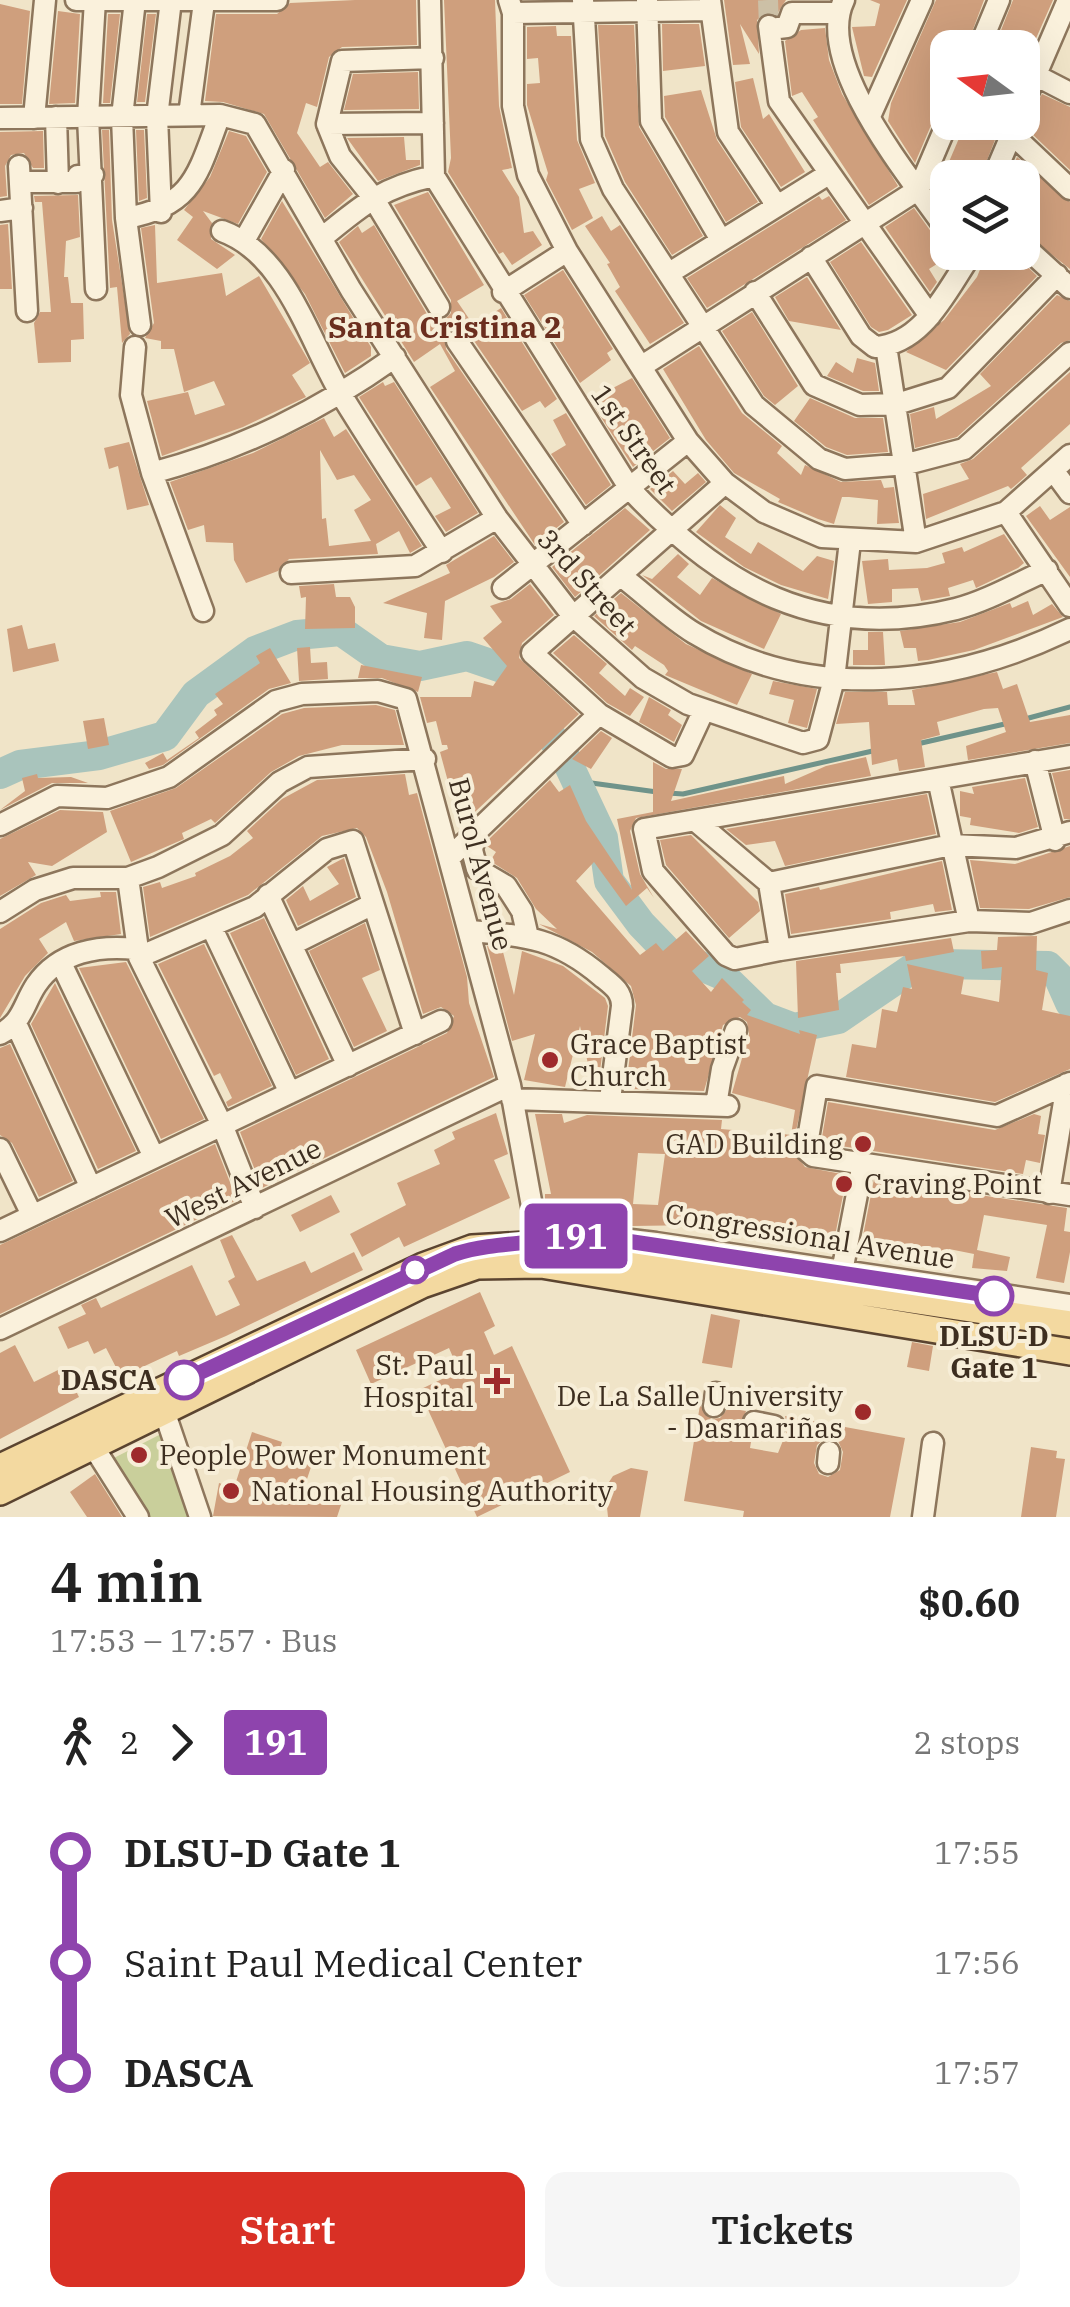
<!DOCTYPE html>
<meta charset="utf-8">
<style>
body{margin:0;font-family:"IBM Plex Serif",serif;background:#f6f6f6;color:#222;height:100vh;display:flex;flex-direction:column;font-size:38px;white-space:nowrap}
*{box-sizing:border-box;margin:0}
p{font-size:32px;color:#767676}
.icon{flex:none;width:55px;height:55px;fill:none;stroke:currentColor;stroke-width:2;stroke-linecap:round;stroke-linejoin:round}
.map{position:relative;height:1517px;overflow:hidden}
.sheet{display:flex;flex-direction:column;background:#fff;flex:1}
.sheet>*{flex:none}
.badge{padding:0 20px;border-radius:8px;font-size:35px;line-height:65px}
.needle{width:65px;rotate:285deg}
.controls{position:absolute;left:930px;top:30px;display:grid;gap:20px}
.controls a{display:grid;place-items:center;width:110px;height:110px;border-radius:20px;background:#fff;box-shadow:0 10px 40px #0002;font-size:50px}
.map>.badge{position:absolute;translate:-50% -50%;box-shadow:0 0 0 5px #fff}
.legs{display:flex;align-items:center;gap:15px;height:110px;padding:0 50px;font-size:32px}
.legs p{margin-inline-start:auto}
.head{display:flex;align-items:center;justify-content:space-between;height:170px;padding:0 50px}
h1{font-size:55px;font-weight:600;line-height:75px}
.cta{display:flex;gap:20px;margin-top:auto;padding:20px 50px}
.cta a{flex:1;height:115px;border-radius:20px;background:#d93025;color:#fff;font-size:40px;font-weight:600;line-height:115px;text-align:center}
.cta a+a{background:#f6f6f6;color:#222}
ul{padding:0 50px;list-style:none}
li{display:flex;align-items:center;gap:35px;height:110px;font-size:38px}
li i{display:grid;place-items:center;width:15px;height:100%;margin:0 12px;background:currentColor}
li i::after{content:'';width:25px;height:25px;margin:-12px;border:8px solid;border-radius:50%;background:#fff}
li p{margin-inline-start:auto}
li:first-child i{background:linear-gradient(#0000 50%,currentColor 0)}
li:last-child i{background:linear-gradient(currentColor 50%,#0000 0)}
.map>svg:first-child{display:block}
.green{fill:#c9cf9b}
.lines{fill:none;stroke-linecap:round;stroke-linejoin:round}
.stream{stroke:#6f938a;stroke-width:5}
.river{stroke:#a9c4bc;stroke-width:30}
.building{fill:#cf9f7d;fill-rule:evenodd}
.minor-tunnel{stroke:#ccc0a6;stroke-width:20;stroke-dasharray:20 10;stroke-linecap:butt}
.minor-casing{stroke:#8d765c;stroke-width:25}
.major-casing{stroke:#5b4430;stroke-width:30}
.minor{stroke:#faf1dc;stroke-width:20}
.major{stroke:#f3d9a0;stroke-width:25}
.line-1-casing{stroke:#fff;stroke-width:22}
.line-1{stroke:#8e44ad;stroke-width:15}
.poi-dot{fill:#9e2a2b;stroke:#f7eed8;stroke-width:4}
.stop-1-dot{fill:#fff;stroke:#8e44ad;stroke-width:5}
.labels{text-anchor:middle;stroke-width:8;stroke-linejoin:round;paint-order:stroke}
.street-label{font-size:28px;fill:#3d2e20;stroke:#f7eed8}
.poi-label{font-size:28px;fill:#3d2e20;stroke:#f7eed8;text-anchor:start}
.stop-label{font-size:28px;font-weight:bold;fill:#3d2e20;stroke:#f7eed8}
.neighbourhood-label{font-size:30px;font-weight:bold;fill:#6b2e1e;stroke:#f7eed8}
</style>
<div class="map">
<svg width="1070" height="1517" viewBox="0 0 1070 1517">
<rect width="100%" height="100%" fill="#f0e4c8"/>
<path class="green" d="M161,1434L188,1517H147L108,1461Z"/>
<g class="lines">
<path class="stream" d="M1025,719L1070,707
M917,744L1009,723
M577,781L657,792
M668,793L683,794L877,750"/>
<path class="river" d="M0,774L20,765L99,755L165,736L196,694L255,651L297,635L341,631L381,659L420,666L467,656L505,669L564,755L603,838L609,881L641,924L668,952L722,975L765,1017L794,1028L838,1019L913,968L941,964L1048,966L1058,976L1070,1003"/>
</g>
<path class="building" d="M355,0H416L417,45L342,47L329,57L317,107L306,103L297,133L320,167L328,162L353,194L325,218L264,114L223,102L205,101L216,14H277L290,3Z
M444,0H495L499,106L512,168L502,170L519,197L524,233L533,231L542,245L512,265L503,252L499,254L448,172L451,158Z
M724,0H786L777,14L766,13L757,20L759,54L740,24L750,64L733,65Z
M870,0H907L872,77L864,76L852,27L875,26L880,4Z
M936,0H984L966,48H948V107L935,116L915,163L888,121L891,103Z
M1013,0H1053L1022,70V48H994Z
M0,4L30,11L22,104H0Z
M58,11L80,14L75,103L49,104Z
M108,14H120L110,103H103Z
M147,14H156L145,102H137Z
M662,24H699L705,66L663,71Z
M598,25H634L639,127L703,236L672,255L625,182L605,136Z
M556,26L557,36H571L577,140L595,183L579,189L593,218L572,230L546,180L548,173L527,105V84L540,83L538,58L527,59V27Z
M825,28L829,60L842,94L898,186L869,205L813,120L818,117L802,92L792,96L785,41L801,30Z
M418,72L419,109L344,110L353,74Z
M753,78L763,119L769,114L805,172L781,187L741,127L735,82Z
M701,90L717,140L758,202L726,222L665,117L664,96Z
M1042,94L1070,107V170L1028,130V119Z
M966,122H1002L980,178H948V208L936,192Z
M102,130H109L112,220L130,334L122,343L117,287L110,288Z
M136,130H144L147,198L139,201Z
M43,131L44,168H33L24,153L11,155L5,166L7,196L0,197V132Z
M229,131L246,136L267,172L238,224L203,211L212,223L211,239L235,255L217,269L177,240L193,217L184,210L210,177Z
M404,137L406,160H420V165L378,181L347,138Z
M1017,157L1070,202V269L1022,231V178H1008Z
M428,192L484,285L457,301L474,326L501,308L557,399L545,408L540,401L522,411L468,332L455,328L445,334L446,349L564,522L535,545L430,387L455,371L440,344L414,362L339,242L358,226L362,233L374,225L427,314L445,319L451,313V300L394,205Z
M78,195L80,237L66,241L64,277H68L71,303H83L84,339L71,340V362L38,363L34,323L40,312H51L42,202H35L34,196Z
M819,196L822,200L829,196L846,220L707,308L687,278Z
M282,201L371,347V356L345,373L305,294L261,239Z
M914,208L937,240L948,246V257L929,269L937,282L930,292L885,227Z
M602,216L611,231L620,225L684,323L650,344L615,291L620,287L607,264L610,263L585,226Z
M8,224L12,289H0V225Z
M155,225L157,283L222,273L226,296L259,276L310,363L292,375L306,397L243,427L162,456L147,401L188,392L195,415L225,405L214,381L184,392L174,349H161V341L145,338L154,323L141,228Z
M861,242L912,315L888,330L879,332L871,327L830,262Z
M987,252H1012L1037,276L946,370L906,352L944,320L977,277Z
M563,270L613,349L607,353L611,360L580,383L524,295Z
M807,277L841,330L789,321L775,297Z
M1057,295L1070,301V340L1061,343L957,437L915,448L910,414L934,407L936,419L991,386L980,374Z
M752,312L798,386L775,405L764,396L722,331Z
M699,346L742,413L782,446L777,453L801,475L805,465L841,482L881,480L884,488L894,487L899,523L877,524L878,500L849,497H842L834,524L818,519L778,502L780,499L734,473L706,440L663,369Z
M857,358L875,363L879,391H863L827,376L836,362L853,373Z
M1070,372V424L1021,468L1027,475L1011,489L1008,486L926,519L923,494L969,479L960,464L973,459Z
M632,378L670,438L633,467L590,400Z
M383,382L385,386L394,382L478,513L446,532L435,516L451,508L431,477L416,486L359,397Z
M810,398L855,418H883L888,452L847,455L826,447L794,421Z
M566,413L611,485L586,505L551,454L566,445L553,420Z
M324,418L334,437L346,429L422,546L410,553L399,531L376,544L378,554L289,559L278,571L246,583L234,560L233,543L206,542L204,525L188,530L170,482L253,453ZM320,450L337,480L354,475L371,500L354,510L371,541L329,546L326,518L322,519Z
M129,442L149,505L127,510L118,466L109,469L104,448Z
M673,471L685,484L698,473L706,482L672,511L650,489Z
M720,505L736,518L725,537L751,554L758,542L803,571L817,556L834,561L828,599L781,585L744,567L696,532Z
M1040,506L1050,520L1070,507V577L1026,516Z
M625,508L650,530L575,597L552,567Z
M1004,534L1024,563L1018,568L976,588L973,580L948,588L950,596L921,601L918,588L892,589V602L868,604L862,561L888,559L889,570L927,568L945,563L942,553L962,547L964,552Z
M494,536L514,562L494,577L445,601L442,640L424,638L427,613L383,603L450,573L446,565Z
M678,554L689,564L677,577L700,595L712,578L781,614L764,649L701,621L642,575L652,579Z
M334,584L336,597H350L355,607V628L305,629L306,597L301,598L299,586Z
M530,584L554,615L522,643L519,658L579,714L460,826L440,752L448,749L447,745H442L436,721L427,723L420,697H471L474,681L493,686L507,666L483,638L502,622L490,606L511,599Z
M621,593L686,644L752,674L737,705L665,675L668,671L664,665L635,646L632,650L594,616Z
M1028,601L1033,615L1052,604L1063,617L974,650L928,660L918,661L916,648H904L900,631L960,622L1010,603L1012,608Z
M22,625L28,649L55,643L59,661L13,672L7,629Z
M868,632H883L885,665H853V650H868Z
M574,635L607,664L599,673L625,696L630,688L644,697L630,716L607,703L553,653Z
M310,647L311,663L327,662L328,679L299,681L297,648Z
M270,648L291,683L269,689L163,765L149,769L145,763L163,753L167,760L199,738L195,732L217,715L214,710L223,704L215,694L260,663L256,656Z
M361,665L422,677L418,692L382,678H358Z
M997,672L1003,689L1017,684L1030,722L1070,715V743L968,760L966,746L1006,732L998,708L984,709L937,722L940,735L921,740L925,767L899,771L897,759L872,765L869,722L836,724L845,692H887L888,705H915L912,690Z
M773,681L817,689L807,728L788,723L794,700L769,694Z
M649,697L671,710L668,715L682,725L674,742L639,722Z
M376,705L395,710L404,745H342L299,756L271,772L215,823L211,819L182,833L184,839L131,862L110,811L176,788L282,714L304,708Z
M104,718L109,745L88,749L83,721Z
M601,731L612,738L591,769L572,759Z
M866,757L871,776L636,818L630,831L640,874L654,898L647,888L626,906L594,862L576,881L640,955L656,943L663,951L686,931L709,956L692,971L711,992L722,978L744,1000L742,1002L751,1010L747,1015L800,1034L799,1030L817,1035L792,1149L805,1167L847,1175L834,1241L806,1236L804,1244L786,1243L700,1225L632,1226L581,1220L550,1226L545,1201V1194H551L535,1114H562L564,1123L587,1115L722,1120L721,1129L744,1131L743,1141L774,1144L775,1133L791,1135L795,1110L732,1093L749,1034L747,1022L740,1017L723,1025L704,1091L631,1089L634,1072L628,1071L636,1005L631,986L592,952L539,924L557,929L536,909L517,878L490,861L496,852L487,846L489,839L550,780L559,792L570,785L586,821L632,890L617,819L653,812V762L666,769H682L671,801L784,776L785,784L826,766ZM638,1153L665,1154L658,1205L633,1204Z
M1070,770V819H1064L1052,773Z
M37,774L38,778L71,777L88,783H52L0,810L25,791L22,778Z
M405,774L409,795L417,793L467,977L469,1003L494,1077L262,1188L240,1132L447,1033L454,1016L441,1007L423,1014L387,892L366,837L357,828L322,836L248,895L150,937L143,887L160,882L162,888L196,876L195,873L230,856L253,838L247,831L282,799L317,780Z
M1025,778L1038,827L1019,833L970,825L971,818L960,816V791L974,794L972,787Z
M927,794L936,834L785,866L775,841L746,845L726,829Z
M60,810L103,812L107,832L52,866L28,862L36,875L0,896V839Z
M691,835L758,902L760,911L729,938L666,865L660,840Z
M1070,846V897L1029,909L980,908L970,860L1015,864Z
M344,858L356,897L298,926L286,900L303,886L310,901L339,884L327,867Z
M942,861L952,910L935,912L933,904L890,912L891,919L791,934L785,894L819,887L820,890Z
M100,892H116L121,934L74,941L66,922L39,939L48,953L25,976L0,1018V929L41,903L66,895L70,901L101,897Z
M264,918L329,1059L296,1075L230,933Z
M365,923L380,970L362,978L387,1031L354,1047L309,951Z
M1037,936L1036,970L1048,973L1042,1010L1070,1016V1069L995,1102L846,1077L852,1044L876,1048L882,1009L897,1012L903,987L912,989L907,964L964,977L961,994L999,1002L1002,967L982,969L981,951L997,950L998,937Z
M951,938L954,952L906,961L905,956L840,964L841,973H836L839,1010L798,1018L796,961Z
M204,944L272,1086L228,1107L226,1102L232,1098L220,1073L214,1076L158,964Z
M487,946L502,948L514,995L522,951L563,966L605,998L608,1006L598,1088H593L580,1026L565,1087L524,1080L535,1034L512,1041Z
M126,962L204,1119L161,1139L79,968Z
M55,983L136,1151L98,1169L31,1024Z
M10,1044L73,1181L39,1197L12,1143L0,1135V1048Z
M828,1102L995,1130L1034,1114L1041,1116L1038,1134L1045,1135L1040,1163L1026,1160L1023,1174L821,1143Z
M496,1113L508,1154L494,1160L510,1198L404,1247L399,1237L362,1257L350,1234L406,1205L397,1183L440,1164L434,1150L455,1139L452,1132Z
M215,1144L237,1200L0,1314V1245Z
M874,1179L1067,1208L1064,1231L1070,1232V1252L1064,1283L1036,1278L1047,1225L984,1215L977,1250L1010,1257L1007,1271L972,1268L974,1254L949,1249L946,1261L861,1246Z
M331,1195L340,1212L300,1232L291,1215Z
M232,1235L257,1281L305,1261L311,1273L354,1252L363,1270L226,1336L179,1356L177,1351L121,1377L106,1348L94,1354L88,1341L68,1349L58,1327L86,1314L81,1305L96,1298L101,1308L192,1265L216,1316L240,1305L228,1281L235,1277L220,1240Z
M480,1292L495,1326L484,1332L494,1355L512,1346L570,1472L477,1517L419,1390L459,1371L449,1348L371,1384L356,1350Z
M711,1314L740,1320L732,1368L702,1363Z
M912,1342L933,1346L929,1371L907,1367Z
M15,1345L34,1382L64,1367L79,1397L0,1439V1353Z
M700,1405L711,1419L720,1418L728,1408L746,1411L741,1425L752,1436L750,1448L778,1453L788,1428L785,1416L905,1438L890,1517H743L744,1511L684,1501ZM824,1439L838,1441L843,1452L840,1470L828,1477L819,1474L814,1463L817,1445Z
M252,1432L282,1442L280,1449L313,1461L304,1488L342,1502L337,1517L213,1516L219,1483L234,1488Z
M1031,1447L1057,1451L1056,1458L1065,1459L1056,1517H1021Z
M631,1468L648,1471L640,1517H608L605,1488L613,1476Z
M95,1474L122,1517H87L70,1492Z"/>
<g class="lines">
<path class="minor-tunnel" d="M768,0L769,26"/>
<g class="minor-casing">
<path id="minor" d="M76,0H159
M95,0L88,117L96,289
M135,0L122,117L126,218L140,325
M177,0H277
M430,0L434,176L630,489C721,586 819,643 956,609C987,601 1018,583 1047,570
M509,0L513,13V106L528,175L567,251L688,441L725,483L764,512L822,537L916,542L1006,512L1070,455
M583,0L591,139L613,189L754,405L819,459L845,469L907,464L964,449L1070,353
M647,0L651,121L721,240
M710,0L728,132L777,206
M844,0C813,64 912,179 948,232
M513,13L711,10
M769,26L779,101L930,316
M770,29L787,27L792,13H838
M979,48L999,0
M433,58L342,61L327,124L340,156L372,196L439,307
M1035,75L1070,93
M1022,107L1068,0
M871,114L922,0
M189,115L204,2
M56,117L58,183
M0,118L220,115L255,124L351,290L497,518L572,615L643,678L688,704L803,743L818,739L834,679L850,541
M34,118L45,0
M327,124L433,123
M1012,134L1070,189
M19,166L27,311
M993,178L1016,124
M21,182H76L78,176L93,175
M0,211L22,208
M161,212L157,117L171,0
M126,218C194,206 198,173 220,115
M222,231C286,254 309,341 342,396C374,448 408,500 442,552
M323,237C363,204 383,187 434,176
M245,239L284,170
M1022,244L1070,288
M811,257L861,336L875,347C925,344 948,287 973,252
M671,272L827,175
M503,292L567,251
M755,292L814,385L860,405L897,404L948,388L1057,275
M457,341L583,525
M886,346L916,542
M135,347L131,395L152,473L203,611
M642,366L919,189L948,121
M1053,470L1070,493
M152,473C242,449 319,411 395,357
M1006,512L1070,606
M291,573L415,566L497,518
M621,576C645,594 668,617 694,633C811,704 952,686 1070,629
M503,588L688,441
M703,712L683,755L672,757L599,714L532,653L725,483
M1035,761L1055,840
M938,779L969,921
M697,822L769,883
M0,825L57,796L107,798L169,777L276,701L302,694L378,691L406,699L510,1085L541,1256
M1070,832L1016,848L951,845L769,883L780,950L969,921L1031,923L1070,910
M476,833L472,850L477,869L506,886L522,911L528,937
M450,857L599,714
M128,878L139,957L223,1127L255,1208
M268,895L348,1066
M0,912L35,890L73,878H128L158,867L222,835L280,782L308,767L425,759
M211,926L290,1093
M470,931C527,936 556,938 601,976C612,985 622,991 622,1006L610,1100
M293,944L373,904
M780,950L735,959L726,955L653,871L644,829L1070,756
M139,957L255,907L327,849L353,841L415,1034
M61,963L154,1157
M17,1026L91,1188
M0,1034C23,1022 23,1005 36,985C59,951 100,945 136,949
M1070,1083L997,1116L817,1086L806,1150L813,1156L1070,1195
M512,1099L728,1106
M716,1105L722,1069L736,1030
M0,1149L32,1215
M1049,1193L1067,1084
M0,1231L441,1021
M548,1242L580,1234L656,1243L1070,1305
M840,1282L863,1163
M0,1329L510,1085
M160,1399L200,1517
M714,1406L716,1393
M754,1422L774,1426
M86,1435L138,1517
M828,1463L829,1452
M923,1517L933,1443"/>
</g>
<g class="major-casing">
<path id="major" d="M0,1467L423,1266L472,1248L542,1244L1070,1324
M0,1492L422,1285L477,1266L541,1265L1070,1352"/>
</g>
<use href="#minor" class="minor"/>
<use href="#major" class="major"/>
</g>
<g class="lines">
<g class="line-1-casing">
<path id="line-1" d="M184,1380L455,1254C496,1241 538,1245 580,1234L994,1296"/>
</g>
<use href="#line-1" class="line-1"/>
</g>
<g class="poi-dot">
<circle cx="550" cy="1060" r="10"/>
<circle cx="863" cy="1144" r="10"/>
<circle cx="844" cy="1184" r="10"/>
<path d="M492 1366h10v10h10v10h-10v10h-10v-10h-10v-10h10z"/>
<circle cx="863" cy="1412" r="10"/>
<circle cx="139" cy="1455" r="10"/>
<circle cx="231" cy="1491" r="10"/>
</g>
<g class="stop-1-dot">
<circle cx="415" cy="1270" r="12"/>
<circle cx="994" cy="1296" r="18"/>
<circle cx="184" cy="1380" r="18"/>
</g>
<g class="labels">
<g class="street-label">
<text transform="translate(634 439) rotate(55)" y="10">1st Street</text>
<text transform="translate(587 582) rotate(48)" y="10">3rd Street</text>
<text transform="translate(481 864) rotate(75)" y="10">Burol Avenue</text>
<text transform="translate(243 1183) rotate(-26)" y="10">West Avenue</text>
<text transform="translate(810 1236) rotate(9)" y="10">Congressional Avenue</text>
</g>
<g class="poi-label">
<text x="570" y="1054">Grace Baptist<tspan x="570" dy="32">Church</tspan></text>
<text x="843" y="1154" text-anchor="end">GAD Building</text>
<text x="864" y="1194">Craving Point</text>
<text x="474" y="1375" text-anchor="end">St. Paul<tspan x="474" dy="32">Hospital</tspan></text>
<text x="843" y="1406" text-anchor="end">De La Salle University<tspan x="843" dy="32">- Dasmariñas</tspan></text>
<text x="159" y="1465">People Power Monument</text>
<text x="251" y="1501">National Housing Authority</text>
</g>
<g class="stop-label">
<text x="994" y="1346">DLSU-D<tspan x="994" dy="32">Gate 1</tspan></text>
<text x="156" y="1390" text-anchor="end">DASCA</text>
</g>
<g class="neighbourhood-label">
<text x="445" y="338">Santa Cristina 2</text>
</g>
</g>
</svg>
<div class="controls">
<a><svg class="needle" viewBox="-14 -14 28 28"><path d="M0-13l5 13h-10z" fill="#e53935"/><path d="M0 13l5-13h-10z" fill="#767676"/></svg></a>
<a><svg class="icon" aria-label="layers" viewBox="0 0 24 24"><path d="M12 4l9 5-9 5-9-5zM3 14l9 5 9-5"/></svg></a>
</div>
<b class="badge" style="left:576px;top:1236px;background:#8e44ad;color:#fff">191</b>
</div>
<section class="sheet">
<div class="head"><div><h1>4 min</h1><p>17:53 – 17:57 · Bus</p></div><b>$0.60</b></div>
<div class="legs"><svg class="icon" aria-label="walk" viewBox="0 0 24 24"><circle cx="13" cy="4" r="2"/><path d="M13 8l-2 6 4 7M11 14l-3 7M7 12l3-4h3l4 4"/></svg>2<svg class="icon" aria-label="forward" viewBox="0 0 24 24"><path d="M9 5l7 7-7 7"/></svg><b class="badge" style="background:#8e44ad;color:#fff">191</b><p>2 stops</p></div>
<ul>
<li><i style="color:#8e44ad"></i><b>DLSU-D Gate 1</b><p>17:55</p></li>
<li><i style="color:#8e44ad"></i><span>Saint Paul Medical Center</span><p>17:56</p></li>
<li><i style="color:#8e44ad"></i><b>DASCA</b><p>17:57</p></li>
</ul>
<div class="cta"><a>Start</a><a>Tickets</a></div>
</section>
